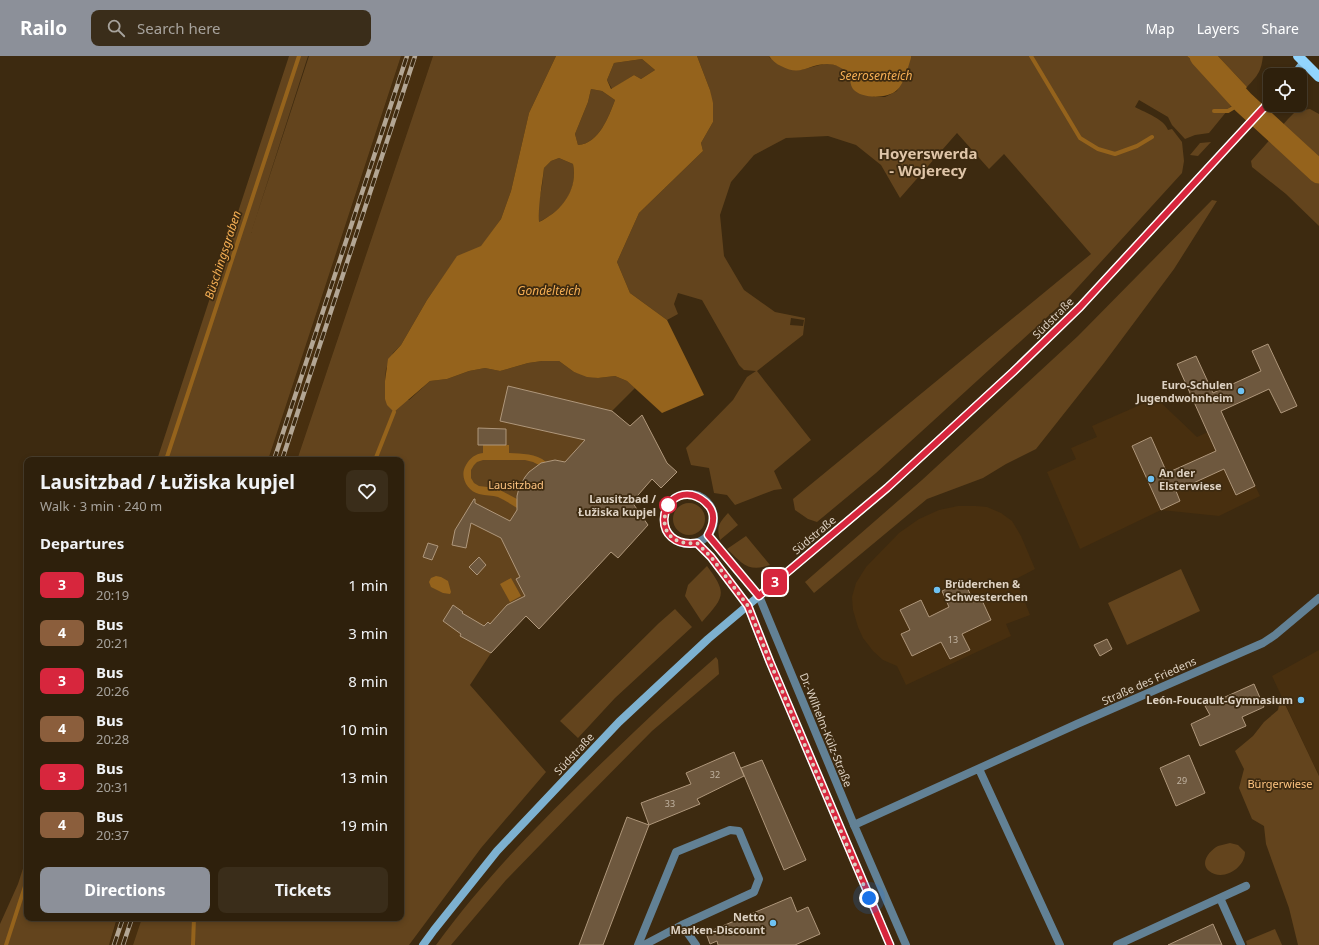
<!DOCTYPE html>
<meta charset="utf-8">
<style>
body{margin:0;font-family:"Noto Sans",sans-serif;background:#3a2d1a;color:#f1f3f6;height:100vh;display:flex;flex-direction:column;font-size:15px;white-space:nowrap}
*{box-sizing:border-box;margin:0}
p{font-size:13px;color:#a7a39d}
.icon{flex:none;width:22px;height:22px;fill:none;stroke:currentColor;stroke-width:2;stroke-linecap:round;stroke-linejoin:round}
.map{position:relative;flex:1;overflow:hidden}
.drawer{position:absolute;left:24px;top:401px;width:380px;height:464px;display:flex;flex-direction:column;background:#2e200c;border-radius:8px;box-shadow:0 2px 6px #0003,0 0 0 1px #493e2d}
.drawer>*{flex:none}
.badge{padding:0 8px;border-radius:6px;font-size:14px;line-height:26px}
.tools{position:absolute;left:1263px;top:12px;display:grid;gap:8px}
.tools a{display:grid;place-items:center;width:44px;height:44px;border-radius:8px;background:#2e200c;box-shadow:0 2px 6px #0003,0 0 0 1px #493e2d;font-size:20px}
.you{position:absolute;width:20px;height:20px;margin:-10px;border:3px solid #fff;border-radius:50%;background:#1a73e8;box-shadow:0 0 0 6px #1a73e833}
.map>.badge{position:absolute;translate:-50% -50%;box-shadow:0 0 0 2px #fff}
h2{padding:0 16px;font-size:15px;line-height:36px}
.round{display:grid;place-items:center;flex:none;width:42px;height:42px;border-radius:8px;background:#3a2d1a}
.headline{display:flex;align-items:center;justify-content:space-between;height:68px;padding:0 16px}
h1{font-size:19px;font-weight:700;line-height:30px}
.action{display:flex;gap:8px;margin-top:auto;padding:8px 16px}
.action a{flex:1;height:46px;border-radius:8px;background:#8c9099;color:#fff;font-size:16px;font-weight:700;line-height:46px;text-align:center}
.action a+a{background:#3a2d1a;color:#f1f3f6}
ul{padding:0;list-style:none}
li{display:flex;align-items:center;gap:12px;height:48px;padding:0 16px}
li div{flex:1}
li b{display:block;font-size:15px}
li em{font-style:normal}
li .badge{min-width:44px;font-weight:700;text-align:center}
header{display:flex;align-items:center;gap:24px;box-sizing:border-box;height:56px;padding:0 20px;background:#8c9099;color:#fff}
header strong{font-size:19px}
nav{display:flex;gap:22px;margin-inline-start:auto;font-size:14px}
.search{width:280px;height:36px;background:#3a2d1a;display:flex;align-items:center;gap:10px;box-sizing:border-box;padding:0 14px;border-radius:8px;color:#a7a39d;font-size:15px}
.map>svg:first-child{display:block}
.built{fill:#482f0f}
.green{fill:#63441d;fill-rule:evenodd}
.water{fill:#95631c;fill-rule:evenodd}
.lines{fill:none;stroke-linecap:round;stroke-linejoin:round}
.stream{stroke:#95631c;stroke-width:4}
.river{stroke:#95631c;stroke-width:23}
.building{fill:#6e583e;stroke:#af977b}
.minor{stroke:#628195;stroke-width:8}
.tertiary{stroke:#628195;stroke-width:8}
.secondary{stroke:#7db1d0;stroke-width:8}
.primary{stroke:#92d5fe;stroke-width:10}
.rail-casing{stroke:#b3a694;stroke-width:4.5}
.rail{stroke:#3d2a10;stroke-width:3;stroke-dasharray:9;stroke-linecap:butt}
.line-casing{stroke:#fff;stroke-width:9}
.line{stroke:#d7263d;stroke-width:6}
.walk{stroke:#ddd1c2;stroke-width:4;stroke-dasharray:0 7.2}
.poi-dot{fill:#6ec2f3;stroke:#3d2a10;stroke-width:1.5}
.stop-dot{fill:#fff;stroke:#d7263d;stroke-width:2}
.labels{text-anchor:middle;stroke-width:3.5;stroke-linejoin:round;paint-order:stroke}
.number-label{font-size:9px;fill:#c1b3a1}
.street-label{font-size:11px;fill:#ddd1c2;stroke:#3d2a10}
.poi-label{font-size:11px;font-weight:bold;fill:#ddd1c2;stroke:#3d2a10;text-anchor:end}
.park-label{font-size:11px;fill:#fec480;stroke:#3d2a10}
.stop-label{font-size:11px;font-weight:bold;fill:#ddd1c2;stroke:#3d2a10;text-anchor:end}
.water-label{font-size:12px;font-style:italic;fill:#f6af54;stroke:#3d2a10}
.district-label{font-size:15px;font-weight:bold;fill:#dfc5a8;stroke:#3d2a10}
</style>
<header>
<strong>Railo</strong>
<div class="search"><svg class="icon" aria-label="search" viewBox="0 0 24 24"><circle cx="10" cy="10" r="6"/><path d="M15 15l6 6"/></svg>Search here</div>
<nav><a>Map</a><a>Layers</a><a>Share</a></nav>
</header>
<div class="map">
<svg width="1319" height="889" viewBox="0 0 1319 889">
<rect width="100%" height="100%" fill="#3d2a10"/>
<path class="built" d="M401,0H433L297,404H268Z
M1156,342L1197,381L1226,368L1260,440L1219,460L1161,454L1080,493L1047,416L1076,403L1071,392L1097,381L1092,370Z
M958,450H976L987,451L1001,457L1012,465L1021,480L1035,513L1016,523L1030,559L1006,568L1011,580L906,629L897,610L883,604L873,595L863,582L858,571L853,554L852,541L856,527L866,511L899,477L919,463L939,454Z
M1319,594V720L1272,620Z
M118,862H142L133,889H109Z"/>
<path class="green" d="M289,0H308L251,177L309,0H401L268,404H157Z
M433,0H556L529,57L511,135L501,163L481,191L457,201L427,244L401,289L393,297L386,313L385,325V343L409,344L430,325L447,323L469,315L485,312L500,315L528,307L542,305H559L574,316L598,322L615,320L627,325L635,332L612,355L630,370L642,359L667,407L632,446L648,469L618,502L611,496L539,573L525,560L491,597L470,629L546,716L481,792L409,889H133L142,862H401V404H297Z
M697,0H769L770,2L801,14L827,7L842,11L850,18V25L874,41H885L897,35L911,0H1187L1236,44L1209,77L1195,79L1185,83L1172,69L1168,61L1139,44L1135,51C1146,57 1164,63 1168,74L1172,73L1182,86L1184,105L1182,117L1068,242L876,417L817,466L808,463L795,454L793,443L1091,198L1004,98L989,113L957,77L900,142L881,109L856,89L828,80L786,82L754,99L731,126L720,159L724,200L744,234L775,256L805,262L803,279L757,315L811,384L774,415L782,433L774,434L735,449L727,439L714,437L709,412L691,409L686,392L733,344L747,321L756,315L744,314L739,309L702,244L678,237L674,248L678,258L667,264L630,237L617,206L639,157L703,95L701,87L713,66L710,34ZM791,262L804,264L803,270L790,269Z
M1218,0H1263C1261,16 1258,19 1247,31Z
M642,3L655,14L641,23L634,19L612,33L607,24L614,7Z
M591,33L602,35L615,44C609,60 599,88 578,89L575,78L588,46Z
M1310,53L1319,58V170L1286,138L1252,111L1251,105L1288,63L1296,55Z
M1211,86L1198,100L1190,99L1200,87Z
M559,102L573,108C578,136 562,155 539,166V144L542,130L544,112L551,105Z
M1212,144L1217,145L1174,213L1104,307L1036,393L1006,408L983,422L927,443L814,537L805,526L922,424L1078,280Z
M673 463a16 16 0 1 1 32 0a16 16 0 1 1-32 0Z
M728,457L738,469L720,484C716,471 719,467 728,457Z
M746,480L770,509C748,517 742,507 727,493Z
M707,510C728,538 724,541 702,566L685,540L688,529Z
M1181,513L1200,555L1127,589L1108,547Z
M675,553L692,571L615,642L578,682L560,665L659,567Z
M716,601L718,604L719,618L652,675L574,754L506,824L451,889H436C486,820 548,758 609,700C644,666 679,633 716,601Z
M1281,640L1319,720V889H1298L1289,852L1266,788L1264,770L1252,763L1239,732L1244,713L1235,695L1253,680L1264,666L1278,654Z
M1230,787L1238,789L1245,796C1245,812 1223,826 1209,815C1199,807 1210,794 1218,790C1222,789 1226,788 1230,787Z
M27,800V862H117L109,889H0V868L18,828Z
M1275,873L1282,889H1247L1246,885Z"/>
<path class="water" d="M556,0H697L710,34L713,47V66L701,87L703,95L639,157L617,206L630,237L667,264L704,339L662,357L627,325L615,320L598,322L587,321L574,316L559,305H542L528,307L500,315L485,312L469,315L447,323L430,325L394,356L387,349L385,343V325L388,303L401,289L427,244L457,200L481,190L501,163L511,135L529,57ZM642,3L655,14L641,23L634,19L611,33L607,24L614,7ZM591,33L602,35L615,44C609,60 599,88 578,89L575,78L588,46ZM559,102L573,108C578,134 562,155 539,166C538,148 542,130 544,112L551,105Z
M769,0H911V2C908,11 904,28 897,34C888,43 861,43 853,33C850,29 850,22 850,18C844,13 836,8 827,8C808,8 801,21 781,10C776,8 772,4 769,0Z
M1187,0H1218L1247,31L1236,44Z
M483,389H509V397C522,398 536,397 546,406L539,409L533,406L525,404H483L477,406L474,409L471,414V422L474,427L479,430L496,432L517,443V452C511,448 504,444 498,441C492,439 486,440 479,438C467,435 459,420 466,409C470,402 475,398 483,397Z
M436,520L441,521L448,525L451,536L450,538L443,537L431,531L429,526L431,522Z
M511,522L521,540L510,546L500,528Z"/>
<g class="lines">
<path class="stream" d="M1031,0L1080,82L1098,93L1115,98L1137,90L1152,81
M1214,55H1228L1243,46
M166,404L299,0
M375,404L394,356
M6,889L27,824
M193,889L194,862"/>
<path class="river" d="M1201,0L1243,46L1319,116"/>
</g>
<path class="building" d="M1268,288L1297,350L1281,357L1269,333L1221,355L1255,430L1236,439L1224,413L1176,435L1180,445L1161,454L1132,390L1151,381L1167,417L1216,395L1177,308L1196,300L1213,337L1261,315L1252,295Z
M508,330L612,355L630,370L642,359L667,407L677,416L661,432L652,423L632,446L648,469L618,502L611,496L539,573L526,560L491,597L460,580L461,578L443,565L453,549L463,556L462,557L484,570L488,566L490,568L507,549L525,540L516,523L520,521L501,482L471,467L466,492L452,489L455,474L474,443H475V447L510,465L517,454V440L519,432L525,421L529,416L541,407L555,404L565,406L585,384L500,365Z
M478,372L506,373V389H478Z
M428,487L438,490L432,504L423,501Z
M479,501L486,509L477,519L469,511Z
M964,525L973,544L980,540L991,564L962,578L970,594L950,603L941,586L912,600L901,578L910,574L900,554L921,544L929,561L949,551L942,535Z
M1107,583L1112,593L1100,600L1094,589Z
M1254,628L1264,651L1242,661L1246,670L1200,690L1191,668L1210,659L1205,650Z
M734,696L744,720L697,743L700,748L649,769L641,747L691,728L686,717Z
M1189,699L1205,737L1176,750L1160,712Z
M762,704L806,804L784,814L741,712Z
M627,761L649,769L639,795L603,889H579Z
M791,841L797,856L808,851L820,878L795,889H718L717,885L710,888L706,877Z
M1213,868L1222,889H1168Z"/>
<g class="lines">
<path class="minor" d="M664 463a25 25 0 1 1 50 0a25 25 0 1 1-50 0Z
M708,479L759,540
M697,487L711,501L748,550
M979,713L1060,889
M854,769L1077,668L1263,587L1275,579L1319,542
M1220,842L1241,889
M638,889L676,796L730,774L739,775L759,823L754,836L682,869
M644,889L682,869L696,889
M1117,889L1246,830"/>
<path class="tertiary" d="M759,540L854,769L906,889
M748,550L764,592L890,889"/>
<path class="secondary" d="M1294,19L1304,6
M423,889L434,874L497,795L619,666L708,583L887,432L1013,316L1080,251L1270,45"/>
<path class="primary" d="M1298,0L1319,21"/>
<g class="rail-casing">
<path id="rail" d="M274,404L407,0
M282,404L415,0
M114,889L123,862
M123,889L132,862"/>
</g>
<use href="#rail" class="rail"/>
</g>
<g class="lines">
<g class="line-casing">
<path id="line" d="M890,889L770,606L748,550L711,501L697,487C650,493 658,433 692,439C700,441 704,444 709,450C716,459 713,470 708,479L759,540L887,432L1013,316L1080,251L1270,45"/>
</g>
<use href="#line" class="line"/>
<path class="walk" d="M668,449L669,448C657,472 670,490 697,487L711,501L748,550L770,606L869,842"/>
</g>
<g class="poi-dot">
<circle cx="1241" cy="335" r="4"/>
<circle cx="1151" cy="423" r="4"/>
<circle cx="937" cy="534" r="4"/>
<circle cx="1301" cy="644" r="4"/>
<circle cx="773" cy="867" r="4"/>
</g>
<circle class="stop-dot" cx="668" cy="449" r="8"/>
<g class="labels">
<g class="number-label">
<text x="953" y="587">13</text>
<text x="715" y="722">32</text>
<text x="1182" y="728">29</text>
<text x="670" y="751">33</text>
</g>
<g class="street-label">
<text transform="translate(1053 262) rotate(-45)" y="4">Südstraße</text>
<text transform="translate(814 479) rotate(-40)" y="4">Südstraße</text>
<text transform="translate(1149 625) rotate(-24)" y="4">Straße des Friedens</text>
<text transform="translate(826 674) rotate(68)" y="4">Dr.-Wilhelm-Külz-Straße</text>
<text transform="translate(574 698) rotate(-47)" y="4">Südstraße</text>
</g>
<g class="poi-label">
<text x="1233" y="333">Euro-Schulen<tspan x="1233" dy="13">Jugendwohnheim</tspan></text>
<text x="1159" y="421" text-anchor="start">An der<tspan x="1159" dy="13">Elsterwiese</tspan></text>
<text x="945" y="532" text-anchor="start">Brüderchen &amp;<tspan x="945" dy="13">Schwesterchen</tspan></text>
<text x="1293" y="648">León-Foucault-Gymnasium</text>
<text x="765" y="865">Netto<tspan x="765" dy="13">Marken-Discount</tspan></text>
</g>
<g class="park-label">
<text x="516" y="433">Lausitzbad</text>
<text x="1280" y="732">Bürgerwiese</text>
</g>
<g class="stop-label">
<text x="656" y="447">Lausitzbad /<tspan x="656" dy="13">Łužiska kupjel</tspan></text>
</g>
<g class="water-label">
<text x="876" y="24">Seerosenteich</text>
<text transform="translate(223 199) rotate(-72)" y="4">Büschingsgraben</text>
<text x="549" y="239">Gondelteich</text>
</g>
<g class="district-label">
<text x="928" y="103">Hoyerswerda<tspan x="928" dy="17">- Wojerecy</tspan></text>
</g>
</g>
</svg>
<div class="tools">
<a><svg class="icon" aria-label="locate" viewBox="0 0 24 24"><circle cx="12" cy="12" r="6"/><path d="M12 2v4M12 18v4M2 12h4M18 12h4"/></svg></a>
</div>
<div class="you" style="left:869px;top:842px"></div>
<b class="badge" style="left:775px;top:526px;background:#d7263d;color:#fff">3</b>
<section class="drawer">
<div class="headline"><div><h1>Lausitzbad / Łužiska kupjel</h1><p>Walk · 3 min · 240 m</p></div><a class="round"><svg class="icon" aria-label="heart" viewBox="0 0 24 24"><path d="M12 20l-8-8c-3-5 5-10 8-4 3-6 11-1 8 4z"/></svg></a></div>
<h2>Departures</h2>
<ul>
<li><span class="badge" style="background:#d7263d;color:#fff">3</span><div><b>Bus</b><p>20:19</p></div><em>1 min</em></li>
<li><span class="badge" style="background:#8b5e3c;color:#fff">4</span><div><b>Bus</b><p>20:21</p></div><em>3 min</em></li>
<li><span class="badge" style="background:#d7263d;color:#fff">3</span><div><b>Bus</b><p>20:26</p></div><em>8 min</em></li>
<li><span class="badge" style="background:#8b5e3c;color:#fff">4</span><div><b>Bus</b><p>20:28</p></div><em>10 min</em></li>
<li><span class="badge" style="background:#d7263d;color:#fff">3</span><div><b>Bus</b><p>20:31</p></div><em>13 min</em></li>
<li><span class="badge" style="background:#8b5e3c;color:#fff">4</span><div><b>Bus</b><p>20:37</p></div><em>19 min</em></li>
</ul>
<div class="action"><a>Directions</a><a>Tickets</a></div>
</section>
</div>
